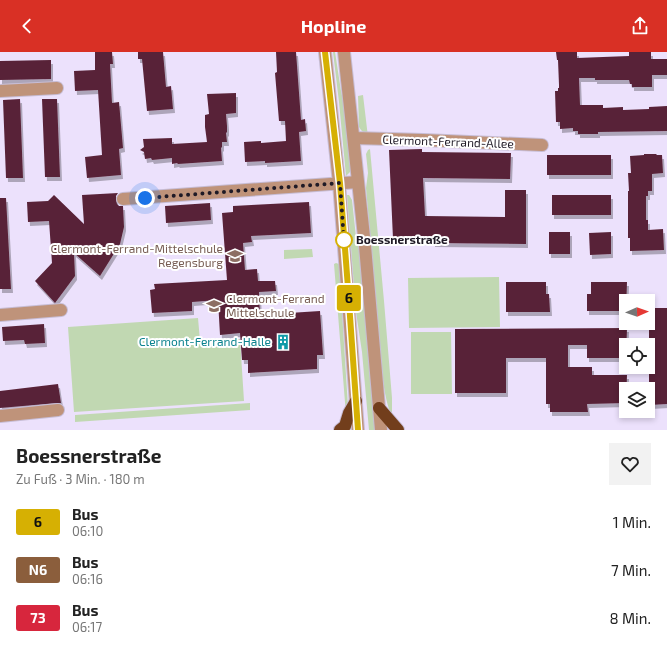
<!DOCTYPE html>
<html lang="de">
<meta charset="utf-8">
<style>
body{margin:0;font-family:"Exo 2",sans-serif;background:#f2f2f2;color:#222;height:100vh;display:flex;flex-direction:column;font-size:15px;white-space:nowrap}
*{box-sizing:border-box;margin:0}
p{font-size:13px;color:#767676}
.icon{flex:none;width:22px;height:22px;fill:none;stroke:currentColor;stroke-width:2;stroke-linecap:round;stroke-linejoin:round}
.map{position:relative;height:378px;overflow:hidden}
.drawer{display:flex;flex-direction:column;background:#fff;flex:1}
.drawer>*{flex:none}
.badge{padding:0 8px;border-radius:3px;font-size:14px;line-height:26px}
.needle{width:26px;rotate:88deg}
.buttons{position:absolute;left:619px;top:242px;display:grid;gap:8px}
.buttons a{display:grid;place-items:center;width:36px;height:36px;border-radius:0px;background:#fff;box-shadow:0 2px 6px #0003;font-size:20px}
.you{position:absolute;width:20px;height:20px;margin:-10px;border:3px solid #fff;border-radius:50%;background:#1a73e8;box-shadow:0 0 0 6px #1a73e833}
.map>.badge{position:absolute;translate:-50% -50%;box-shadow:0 0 0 2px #fff}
.round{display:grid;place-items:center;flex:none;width:42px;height:42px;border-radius:0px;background:#f2f2f2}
.overview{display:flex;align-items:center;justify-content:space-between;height:68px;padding:0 16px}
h1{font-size:19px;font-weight:700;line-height:30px}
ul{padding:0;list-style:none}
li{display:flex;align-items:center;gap:12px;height:48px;padding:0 16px}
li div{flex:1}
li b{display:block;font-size:15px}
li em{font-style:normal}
li .badge{min-width:44px;font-weight:700;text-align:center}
header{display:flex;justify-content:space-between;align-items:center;height:52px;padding:0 16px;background:#d93025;color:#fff;font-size:18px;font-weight:700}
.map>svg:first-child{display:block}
.green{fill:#c1d8b2}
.building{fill:#592338;filter:url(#shadow)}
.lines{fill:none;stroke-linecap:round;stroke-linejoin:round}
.minor-casing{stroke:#c7bdd5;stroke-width:14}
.highway-casing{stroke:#c7bdd5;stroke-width:14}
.minor{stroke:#bf937a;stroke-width:12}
.highway{stroke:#723e1c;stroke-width:12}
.line-casing{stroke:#fff;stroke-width:9}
.line{stroke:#d6b003;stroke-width:6}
.walk{stroke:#1f1a26;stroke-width:4;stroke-dasharray:0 7.2}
.stop-dot{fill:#fff;stroke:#d6b003;stroke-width:2}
.labels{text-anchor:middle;stroke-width:4;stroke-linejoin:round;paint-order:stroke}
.street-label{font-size:12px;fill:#1f1a26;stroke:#fff}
.stop-label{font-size:12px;font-weight:bold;fill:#1f1a26;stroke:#fff;text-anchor:start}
.education-label{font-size:12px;fill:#785e54;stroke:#fff;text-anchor:end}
.culture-label{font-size:12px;fill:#0d838f;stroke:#fff;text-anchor:end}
</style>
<header><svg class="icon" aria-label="back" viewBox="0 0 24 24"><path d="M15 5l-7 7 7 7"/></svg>Hopline<svg class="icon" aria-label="share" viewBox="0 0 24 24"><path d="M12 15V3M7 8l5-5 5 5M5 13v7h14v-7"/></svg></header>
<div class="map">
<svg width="667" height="378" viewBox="0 0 667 378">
<defs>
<filter id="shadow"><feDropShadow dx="2" dy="4" stdDeviation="0" flood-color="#0004"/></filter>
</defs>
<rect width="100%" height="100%" fill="#ece1fc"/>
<path class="green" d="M333,0H335L341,39L348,73L352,115L350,120L346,124L339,50Z
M363,43L368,85L361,78L359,75L358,44Z
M370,97L384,249L392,346V365C387,353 385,342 383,329L366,136L368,121L366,102L368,98Z
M347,143H349L352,148L356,185L361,200L376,378H369L362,300L356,260Z
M312,197L313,205L284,207V198Z
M336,211L339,212L348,355L346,363L334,212Z
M499,225L500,275L409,276L408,226Z
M198,266L200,289L240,287L244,349L74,360L68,275Z
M411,280H451L452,342H411Z
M250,351V358L75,370V363Z"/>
<path class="building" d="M95,0H112L113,12H110L112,51L119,50L123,96L119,97L121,123L87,126L85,105L102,103L98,38L75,39L74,19L95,18Z
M138,0H163L166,35L171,34L173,57L147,59L142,7H138Z
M276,0H296L301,68L305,67L306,79L299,80L301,109L265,111V109L245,110L244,90L261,89V91L286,89L285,69H279L275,21L277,20Z
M556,0H577V6L629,4V0H651V7H667V23H652V35H632V32H630L629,28H595V26H579L580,53H603V56L623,55V58L649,57V55L667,54V79L598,80V82H578V79H573V76L560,77V70H556L555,39H558V36H559V33L558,8H557Z
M51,8V27L0,28V9Z
M236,41V61L226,62L227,74V80L226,81L227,90H222V95L221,96L222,109L178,112L177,111L172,112V106L152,108L151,106L145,107L144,100L140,98L144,95L143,87L172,86V92L207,90L205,75V63L209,62L207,42Z
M20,47L23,126H6L3,48Z
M42,47H57L60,125H45Z
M422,97V100L511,101L510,127L423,126L425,164L505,165V138H526V192L433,191V185L393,187L389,98Z
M644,102H656L657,103H662L663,121L652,122V139H648V144H646V168H648V178L663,177L664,198L630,199V186H628V139H629L628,121H631L630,104L644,103Z
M547,103H611V123H547Z
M118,141L116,144V148L117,152L119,154H123L124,175L120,192L100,224L74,201L75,224L55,251L35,229L52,211L49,169L28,170L27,150L48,149L54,143L84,172L82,143Z
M552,143H611V163H552Z
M0,146H6L11,237H0Z
M309,150L311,181L251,184L252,190L243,191L245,218L257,217L258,229H275L276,239L259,240L260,266L289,265V261L320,259L323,303H317V317L248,321V308H242L240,281L220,283L218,248L192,250V259L152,261L150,238L155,237L154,232L227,228L222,161L233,160V154Z
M210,151L211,168L166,171L165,154Z
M549,180H570V202H549Z
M611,180V202L590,203L589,181Z
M506,230H546V242H549L550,260H506Z
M591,230H627L626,259H587V242H591Z
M649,256H667V352L649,353Z
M44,272L45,291L25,292L24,288L3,289L2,275Z
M627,276L626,306H587V293H568V315H592V323H627L626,351L587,352L588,360H550V352H546V306H506V341H455V277Z
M58,332L61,351H57L0,356V339Z"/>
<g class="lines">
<g class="minor-casing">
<path id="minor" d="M325,0L339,131L358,378
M344,0L365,194L381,378
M0,39L57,36
M354,86L423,88L542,93
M123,147L358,130
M0,263L61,258
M0,364L58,358"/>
</g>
<g class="highway-casing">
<path id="highway" d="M379,356L398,378
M340,378L345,374L349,361L356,349"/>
</g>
<use href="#minor" class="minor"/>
<use href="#highway" class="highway"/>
</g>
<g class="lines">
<g class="line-casing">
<path id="line" d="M325,0L340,131L348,236L358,378"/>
</g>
<use href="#line" class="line"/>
<path class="walk" d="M145,146L340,131L344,190V188"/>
</g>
<defs>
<g id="school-bare" transform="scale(1.2)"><path d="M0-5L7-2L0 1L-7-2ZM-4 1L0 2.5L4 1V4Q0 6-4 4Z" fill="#8d6e63" stroke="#fff" stroke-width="2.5" paint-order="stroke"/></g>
<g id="building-bare" transform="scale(1.2)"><path d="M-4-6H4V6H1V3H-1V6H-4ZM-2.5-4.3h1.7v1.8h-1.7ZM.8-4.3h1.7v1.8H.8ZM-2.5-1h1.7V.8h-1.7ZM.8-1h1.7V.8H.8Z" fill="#0f9aa8" stroke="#fff" stroke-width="2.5" paint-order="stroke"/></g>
</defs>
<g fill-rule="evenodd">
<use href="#school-bare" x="235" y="204"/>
<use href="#school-bare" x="214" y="254"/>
<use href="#building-bare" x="283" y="290"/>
</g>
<circle class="stop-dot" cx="344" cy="188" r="8"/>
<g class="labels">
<g class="street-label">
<text transform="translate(448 90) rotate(2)" y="4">Clermont-Ferrand-Allee</text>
</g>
<g class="stop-label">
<text x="356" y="192">Boessnerstraße</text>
</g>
<g class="education-label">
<text x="223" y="201">Clermont-Ferrand-Mittelschule<tspan x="223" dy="14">Regensburg</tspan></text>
<text x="226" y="251" text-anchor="start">Clermont-Ferrand<tspan x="226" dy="14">Mittelschule</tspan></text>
</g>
<g class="culture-label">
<text x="271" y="294">Clermont-Ferrand-Halle</text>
</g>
</g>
</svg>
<div class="buttons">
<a><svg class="needle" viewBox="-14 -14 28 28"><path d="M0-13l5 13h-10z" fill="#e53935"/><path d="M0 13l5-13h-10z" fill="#767676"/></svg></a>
<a><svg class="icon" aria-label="locate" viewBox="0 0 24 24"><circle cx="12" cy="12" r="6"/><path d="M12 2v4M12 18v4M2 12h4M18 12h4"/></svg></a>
<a><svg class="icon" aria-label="layers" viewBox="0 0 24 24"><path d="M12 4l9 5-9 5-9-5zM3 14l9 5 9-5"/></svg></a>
</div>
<div class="you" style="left:145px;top:146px"></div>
<b class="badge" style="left:349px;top:246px;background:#d6b003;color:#111">6</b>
</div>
<section class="drawer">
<div class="overview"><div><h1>Boessnerstraße</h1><p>Zu Fuß · 3 Min. · 180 m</p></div><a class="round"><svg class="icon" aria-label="heart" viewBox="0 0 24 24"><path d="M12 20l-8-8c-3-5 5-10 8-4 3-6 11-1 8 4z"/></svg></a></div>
<ul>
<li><span class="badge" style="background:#d6b003;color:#111">6</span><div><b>Bus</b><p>06:10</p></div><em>1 Min.</em></li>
<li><span class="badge" style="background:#8b5e3c;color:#fff">N6</span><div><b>Bus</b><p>06:16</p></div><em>7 Min.</em></li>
<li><span class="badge" style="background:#d7263d;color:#fff">73</span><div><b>Bus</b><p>06:17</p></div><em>8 Min.</em></li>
</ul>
</section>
